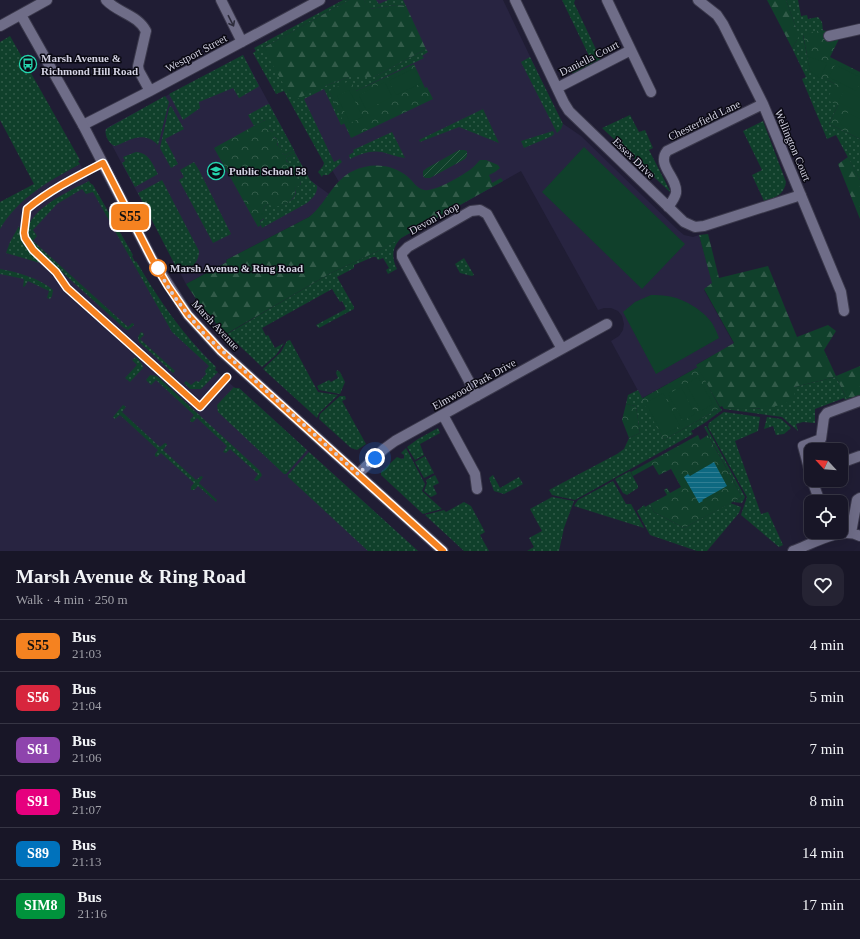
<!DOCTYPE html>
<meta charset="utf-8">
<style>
body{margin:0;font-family:Georgia,serif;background:#252333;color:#f1f3f6;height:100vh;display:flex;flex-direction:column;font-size:15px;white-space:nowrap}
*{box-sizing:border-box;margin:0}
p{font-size:13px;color:#9f9fa7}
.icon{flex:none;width:22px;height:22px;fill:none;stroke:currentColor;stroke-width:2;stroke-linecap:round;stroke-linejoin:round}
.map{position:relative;height:551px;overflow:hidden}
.sheet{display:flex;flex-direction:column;background:#181627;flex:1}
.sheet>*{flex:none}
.badge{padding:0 8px;border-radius:6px;font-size:14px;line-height:26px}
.needle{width:26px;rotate:296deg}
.controls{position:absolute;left:804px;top:443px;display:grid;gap:8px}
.controls a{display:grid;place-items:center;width:44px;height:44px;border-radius:8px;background:#181627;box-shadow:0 4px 16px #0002,0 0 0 1px #363544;font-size:20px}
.you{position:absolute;width:20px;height:20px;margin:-10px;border:3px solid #fff;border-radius:50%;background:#1a73e8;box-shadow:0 0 0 6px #1a73e833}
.map>.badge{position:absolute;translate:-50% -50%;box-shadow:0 0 0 2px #fff}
.round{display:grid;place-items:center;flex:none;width:42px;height:42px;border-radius:12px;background:#252333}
.overview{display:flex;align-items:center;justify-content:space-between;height:68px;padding:0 16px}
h1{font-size:19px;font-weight:800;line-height:30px}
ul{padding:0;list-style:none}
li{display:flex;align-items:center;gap:12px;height:52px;padding:0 16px;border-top:1px solid #363544}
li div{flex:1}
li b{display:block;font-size:15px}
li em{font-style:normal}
li .badge{min-width:44px;font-weight:700;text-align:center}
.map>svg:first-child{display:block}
.built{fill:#282441}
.grass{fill:url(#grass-dots)}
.forest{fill:url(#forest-firs)}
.park{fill:url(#park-crowns)}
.garden{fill:url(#garden-furrows)}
.pitch{fill:#10402b}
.water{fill:url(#water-rules)}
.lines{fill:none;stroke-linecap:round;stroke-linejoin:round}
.minor-casing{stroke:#3a384b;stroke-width:12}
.tertiary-casing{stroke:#3a384b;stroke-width:12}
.minor{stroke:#6f6d88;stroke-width:10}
.tertiary{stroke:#6f6d88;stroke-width:10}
.oneway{stroke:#2d2c3c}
.line-casing{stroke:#fff;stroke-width:9}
.line{stroke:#f58220;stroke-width:6}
.walk{stroke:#d3d2e2;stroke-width:4;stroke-dasharray:0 7.2}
.stop-dot{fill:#fff;stroke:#f58220;stroke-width:2}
.labels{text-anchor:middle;stroke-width:3;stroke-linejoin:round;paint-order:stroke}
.street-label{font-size:11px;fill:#d3d2e2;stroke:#0a0913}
.poi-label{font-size:11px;font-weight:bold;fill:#d3d2e2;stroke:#0a0913;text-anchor:start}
.stop-label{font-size:11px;font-weight:bold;fill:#d3d2e2;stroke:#0a0913;text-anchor:start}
</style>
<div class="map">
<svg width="860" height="551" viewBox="0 0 860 551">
<defs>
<pattern id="grass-dots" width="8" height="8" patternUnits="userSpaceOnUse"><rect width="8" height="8" fill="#10402b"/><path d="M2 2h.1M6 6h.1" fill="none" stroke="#325b49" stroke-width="1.8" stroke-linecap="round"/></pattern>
<pattern id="forest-firs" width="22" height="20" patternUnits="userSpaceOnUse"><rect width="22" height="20" fill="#10402b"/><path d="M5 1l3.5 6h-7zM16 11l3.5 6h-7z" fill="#325b49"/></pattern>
<pattern id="park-crowns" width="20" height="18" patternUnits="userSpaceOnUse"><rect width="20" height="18" fill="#10402b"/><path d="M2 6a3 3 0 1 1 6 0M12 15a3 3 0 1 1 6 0" fill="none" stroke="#325b49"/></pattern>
<pattern id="garden-furrows" width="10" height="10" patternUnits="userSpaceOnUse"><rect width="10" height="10" fill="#10402b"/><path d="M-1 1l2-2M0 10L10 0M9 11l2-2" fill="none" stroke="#325b49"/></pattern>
<pattern id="water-rules" width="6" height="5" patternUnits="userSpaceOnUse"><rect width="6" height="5" fill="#0e6981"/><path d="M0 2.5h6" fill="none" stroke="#307e93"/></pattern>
</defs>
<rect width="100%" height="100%" fill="#201d34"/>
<path class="built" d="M349,0H503L562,123L581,136L678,230L684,235L693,237L699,235L713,284L704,290L734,344L697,364L698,367L642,398L611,341L619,336L623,330L624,324L622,316L618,311L611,308H604L598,310L521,171L378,251L263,48Z
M243,55L310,180L329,194L317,211L309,217L226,260L227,262L186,284L106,134L105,130L108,127Z
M80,164L90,183L93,185L133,255L132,256L135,262L136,261L157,296L184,333L216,367L215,370L235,388H239L418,551H0V208Z"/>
<path class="grass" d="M343,0H349L263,48L325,86L349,77H374L426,49L428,52L422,56L424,58L356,91H329L345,123L341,125L324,89L304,99L334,162L340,159L342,162L328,175H323L322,177L318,172L323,166L324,163L284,91L276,94L253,53L256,51L254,48Z
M364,0H376L379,4L388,0H403L406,6L396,5L369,9Z
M562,0H575L574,3L601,60L573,74L571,70L591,60Z
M786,0H798L801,16L807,15L808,19L818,17L822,22L823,31L803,35L810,71L835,84L838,105L829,124L860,139V180L836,135L827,139L802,79L806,77L792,48L797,40L796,28Z
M10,36L80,160L78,161L80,164C49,181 18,198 0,229V202L34,184L0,120V42Z
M243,55L259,86L258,87L239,98L233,88L199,102L200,108L183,120L169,94Z
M530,57L563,124L561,129L557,133L521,62Z
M165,96L169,102L158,145C144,130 130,140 115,146C109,144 104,135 106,129Z
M269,104L294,150L285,155L282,153L281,147L278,146L277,139L272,136L273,132L268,128L265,120L254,126L248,115L266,105Z
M171,106L184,129L165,139L178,164L171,168L160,148L169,108Z
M483,109L499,143L459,127L420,142L419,140Z
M630,115L639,132L645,130L653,148L649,150L671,193L602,128Z
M763,121L786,182C784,195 775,198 764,201L752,175L762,170L743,131Z
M553,131L554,134L552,136L524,148L521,141Z
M392,132L405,158C397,157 390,154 382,152C371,150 360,154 350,159L349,155L354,152L353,150Z
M136,152C149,153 152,163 158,174L135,187L122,163L125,161L123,157Z
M295,153L310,180L317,186C318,193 312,199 307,203L262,228L260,222L264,219L263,209L265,206L268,204L279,205L285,204L293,199L296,193L295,188L301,184V182L295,177L296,173L291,170V165L286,160L287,157Z
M194,162L199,170L231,234L213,243L179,180L184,177L180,170Z
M162,180L199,251C199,263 191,269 180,273L177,269L138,193Z
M89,181L90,183L93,185L133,255L132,256L135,262L136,261C159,300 183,336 216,367L215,370L218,372L201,389H190L184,383L186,381L191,385L196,381L199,382L206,374L205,371L209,366L172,332L93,192L86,194L82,189L57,204L33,230L37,236L33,241L128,327L132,323L134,324V325L128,330L124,328L33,246C9,217 70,191 89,181Z
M19,226L23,244L40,263L6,253L10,242Z
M402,237C392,247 391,257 397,269L388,274L386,270L389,268L383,258L378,260L376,257H373L354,265V268L337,277L354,307V309L319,328L316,325L346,309L342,301L340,302L332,289L262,328L266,336L268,335L275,348L284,343L276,355L262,367L227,334L329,274L378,251Z
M464,258L474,275L472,276L460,273L455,264Z
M0,269C17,272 39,278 53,290L52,296L50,299L47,298L49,291L28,281L25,286L23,287L24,279L0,274Z
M141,332L143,333L144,335L140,339L175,371L173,373L139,342L138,337Z
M290,340L318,392L338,395L319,413L317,418L263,369L281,352L287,341Z
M136,357L142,364L143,368L130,382L125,378L137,365L132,360Z
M337,370L340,372L345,382L340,394L319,390L317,386L329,380L331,382L338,378L336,373Z
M150,375L157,376L259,470L262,475L260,478L257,481L254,480L258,474L230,449L226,453L223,452L227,446L197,418L193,422H191L190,420L194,415L156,380L151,385L146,380Z
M836,377L847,399L845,400L844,398L815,409V423L803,422L796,424L798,431L782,417L724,409L745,408L759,409L794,387Z
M234,387L235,388H239L307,450L286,474H284L218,412L217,405Z
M638,390L664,440L720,408L722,410L706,422L691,431L693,434L575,500L552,495L549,490L617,454L624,449L629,438L640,433L636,406L626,404L628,395Z
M340,396H345L346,399L342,401L366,444L357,450L351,448L319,419L320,414Z
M123,405L126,407L122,412L160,447L165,443L167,444V445L163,450L196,480L201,476L203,477L199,483L217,500L216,502L198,486L194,490H191V487L194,483L161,453L157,457L155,456V454L158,450L120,415L115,419L113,417Z
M724,412L760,417L758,431L735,441L761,514L768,512L783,545L779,547L741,515L747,497L708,427L709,423Z
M767,417L781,419L791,428L784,434L776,435L773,426L764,429Z
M706,426L745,497L742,503L733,502L742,497L704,427Z
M438,428L440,433L420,444L424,455L415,460L407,447L418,439Z
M406,448L425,484L422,491L442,509L423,514L381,475V472L397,457L402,459L404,458V455L401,453Z
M309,452L418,551H368L288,477V475Z
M425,456L434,473L424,478L415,462Z
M630,471L638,486V488L627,495L623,493L615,479Z
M435,475L439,483L433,486L437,494L431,497L424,491L427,483L426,480Z
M493,475L500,488L519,477L523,484L504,494L494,491L489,478Z
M613,481L626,504H631L644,528L574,506L578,500Z
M552,497L574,501L564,528L559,551H527L534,547L529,538L542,531L530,509Z
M464,502L471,506L485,532L480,535L489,551H464L425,515L444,510L446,512Z
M730,503L741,507L739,513L707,551H697L650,535L637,511L644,505L645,507L650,504L654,512L684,528Z"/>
<path class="forest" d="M349,0H364L370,9L396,5L406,6L426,49L374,77H349L325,86L293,101L263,48Z
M767,0H786L799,36L797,40L792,48Z
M848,157L860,180V219L838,164Z
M480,160H486L498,165L500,168L495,172L489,175L492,183L501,178L503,181L378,251L329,274L226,334L203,309L186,284L227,262L226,260L309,217C326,204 333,180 353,171C371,162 393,164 408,177C414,182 416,188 424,190C435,192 463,175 471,169C475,166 477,163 480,160Z
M708,234L719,278L768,266L797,337L828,325L836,331L824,350L836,376L860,366V395L847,399L836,377L794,387L795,399C769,412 751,408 724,409L722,406L720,407L696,365L734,343L704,289L712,283L699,235Z"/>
<path class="park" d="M821,30L827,31L828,39L840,37L830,57L860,72V139L829,124L838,105L827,100L835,84L821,77L820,78L810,71L803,34Z
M414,64L425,88L427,87L433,99L351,138L329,91L351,80L356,91Z
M266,120L269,123V129L273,132V137L278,140L277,145L282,148V153L285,155L294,150L295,153L287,157L286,161L291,164V170L295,172V177L300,180L301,183L299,186L295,188C299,201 276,211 268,204L265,206L263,209L266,217L260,221L261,225L258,227L214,148L263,121Z
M698,367L720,408L664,440L641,399Z
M626,404L636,406L640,433L629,438L622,420Z
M698,435L700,440L708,435L742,497L684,528L654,512L650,504L667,495L664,490L667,488L670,493L681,487L671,469L659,475L653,465L633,476L631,472Z"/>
<path class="garden" d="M459,150H464L467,151V156L465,159L430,178H425L423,176V171L427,168Z"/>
<path class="pitch" d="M807,56L827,63L820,78L810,71Z
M835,65L860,77V83L856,91L829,77Z
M414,68L422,83L396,95L389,81Z
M385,82L392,97L366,110L359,95Z
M349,90L363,117L350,123L337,96Z
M844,90L860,98V113L838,102Z
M846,112L860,119V134L840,124Z
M584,147L685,244L642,289L542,192Z
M651,295C656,295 662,295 667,296C683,298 703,310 712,323C715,328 717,333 719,338L656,374L623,312L635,302Z
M698,377L713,404L701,411L686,384Z
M681,387L695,414L683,421L668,394Z
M663,393L680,426L663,435L646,403Z"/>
<path class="water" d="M714,462L727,486L702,500L703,501L699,503L684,477L688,474L690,476Z"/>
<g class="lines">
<g class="minor-casing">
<path id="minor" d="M106,0C118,13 138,15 146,31L138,66L139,71L150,91
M221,0L242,42
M515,0L564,103L569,111L684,222L695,227L704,226L801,195
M607,0L651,92
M698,0L717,15L723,24L763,104L841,292L844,311
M829,36L860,29
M557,88L631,50
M83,125L150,91L320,0
M668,207C671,203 675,198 676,193C678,178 656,165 667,151L763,104
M477,396L402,257V253L408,247L471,211L480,210L487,214L562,349
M443,415L475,474L477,489
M841,461H846L860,456
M358,474L384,449L395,441L607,324
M811,476L803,446L821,439L824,417L827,413L860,401
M812,480L820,502
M851,533L857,500L860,498
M793,551C812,544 841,526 860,536"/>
</g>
<g class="tertiary-casing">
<path id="tertiary" d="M21,15L83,125L152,259L188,315L221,351L443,551
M0,26L47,0"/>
</g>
<use href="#minor" class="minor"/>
<use href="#tertiary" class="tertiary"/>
</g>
<defs><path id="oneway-shaft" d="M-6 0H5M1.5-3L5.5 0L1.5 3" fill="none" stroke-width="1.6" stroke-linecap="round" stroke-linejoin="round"/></defs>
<use class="oneway" href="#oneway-shaft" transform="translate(231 21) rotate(63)"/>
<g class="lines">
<g class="line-casing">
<path id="line" d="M227,377L200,407L67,288L56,272L33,250L25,238L24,233L27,209C50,190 76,177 103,163L152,259L168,286L188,315L221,351L443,551"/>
</g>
<use href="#line" class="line"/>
<path class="walk" d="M158,268C169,293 188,315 206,336L358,474L375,458"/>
</g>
<defs>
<g id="bus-ring" transform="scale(0.9)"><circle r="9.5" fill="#0a0913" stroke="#25d5ae" stroke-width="1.5"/><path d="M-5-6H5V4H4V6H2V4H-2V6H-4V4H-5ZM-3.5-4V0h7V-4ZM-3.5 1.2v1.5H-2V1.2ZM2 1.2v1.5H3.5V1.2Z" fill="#25d5ae"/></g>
<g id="school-ring" transform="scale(0.9)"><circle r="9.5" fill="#0a0913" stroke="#25d5ae" stroke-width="1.5"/><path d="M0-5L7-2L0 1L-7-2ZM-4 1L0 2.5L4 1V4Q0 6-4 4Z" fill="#25d5ae"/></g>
</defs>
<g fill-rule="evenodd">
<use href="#bus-ring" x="28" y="64"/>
<use href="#school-ring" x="216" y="171"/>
</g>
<circle class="stop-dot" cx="158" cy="268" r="8"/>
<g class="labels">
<g class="street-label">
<text transform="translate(196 53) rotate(-28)" y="4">Westport Street</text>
<text transform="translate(589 58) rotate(-27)" y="4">Daniella Court</text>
<text transform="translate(704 120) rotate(-26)" y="4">Chesterfield Lane</text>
<text transform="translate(793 145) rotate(67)" y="4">Wellington Court</text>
<text transform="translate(634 158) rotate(44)" y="4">Essex Drive</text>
<text transform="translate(434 218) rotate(-29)" y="4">Devon Loop</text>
<text transform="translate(216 325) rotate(47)" y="4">Marsh Avenue</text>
<text transform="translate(474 384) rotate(-29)" y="4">Elmwood Park Drive</text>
</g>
<g class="poi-label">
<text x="41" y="62">Marsh Avenue &amp;<tspan x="41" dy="13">Richmond Hill Road</tspan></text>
<text x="229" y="175">Public School 58</text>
</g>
<g class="stop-label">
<text x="170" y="272">Marsh Avenue &amp; Ring Road</text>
</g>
</g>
</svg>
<div class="controls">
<a><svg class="needle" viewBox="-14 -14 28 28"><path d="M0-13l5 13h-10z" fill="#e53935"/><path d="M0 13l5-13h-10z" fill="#9f9fa7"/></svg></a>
<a><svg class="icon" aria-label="locate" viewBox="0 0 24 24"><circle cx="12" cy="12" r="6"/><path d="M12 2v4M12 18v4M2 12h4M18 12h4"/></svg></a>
</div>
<div class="you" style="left:375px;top:458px"></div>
<b class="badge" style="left:130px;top:217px;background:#f58220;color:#111">S55</b>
</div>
<section class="sheet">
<div class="overview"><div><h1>Marsh Avenue &amp; Ring Road</h1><p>Walk · 4 min · 250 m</p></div><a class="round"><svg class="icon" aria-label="heart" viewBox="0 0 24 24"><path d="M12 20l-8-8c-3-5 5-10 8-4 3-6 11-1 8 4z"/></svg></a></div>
<ul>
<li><span class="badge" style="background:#f58220;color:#111">S55</span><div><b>Bus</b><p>21:03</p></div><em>4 min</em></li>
<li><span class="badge" style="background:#d7263d;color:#fff">S56</span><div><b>Bus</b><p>21:04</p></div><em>5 min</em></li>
<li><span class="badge" style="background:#8e44ad;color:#fff">S61</span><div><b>Bus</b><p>21:06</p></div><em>7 min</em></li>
<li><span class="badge" style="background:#e6007e;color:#fff">S91</span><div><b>Bus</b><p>21:07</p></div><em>8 min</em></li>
<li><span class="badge" style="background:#0072bc;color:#fff">S89</span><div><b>Bus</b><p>21:13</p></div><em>14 min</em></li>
<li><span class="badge" style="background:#00933c;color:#fff">SIM8</span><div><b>Bus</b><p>21:16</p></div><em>17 min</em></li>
</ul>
</section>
